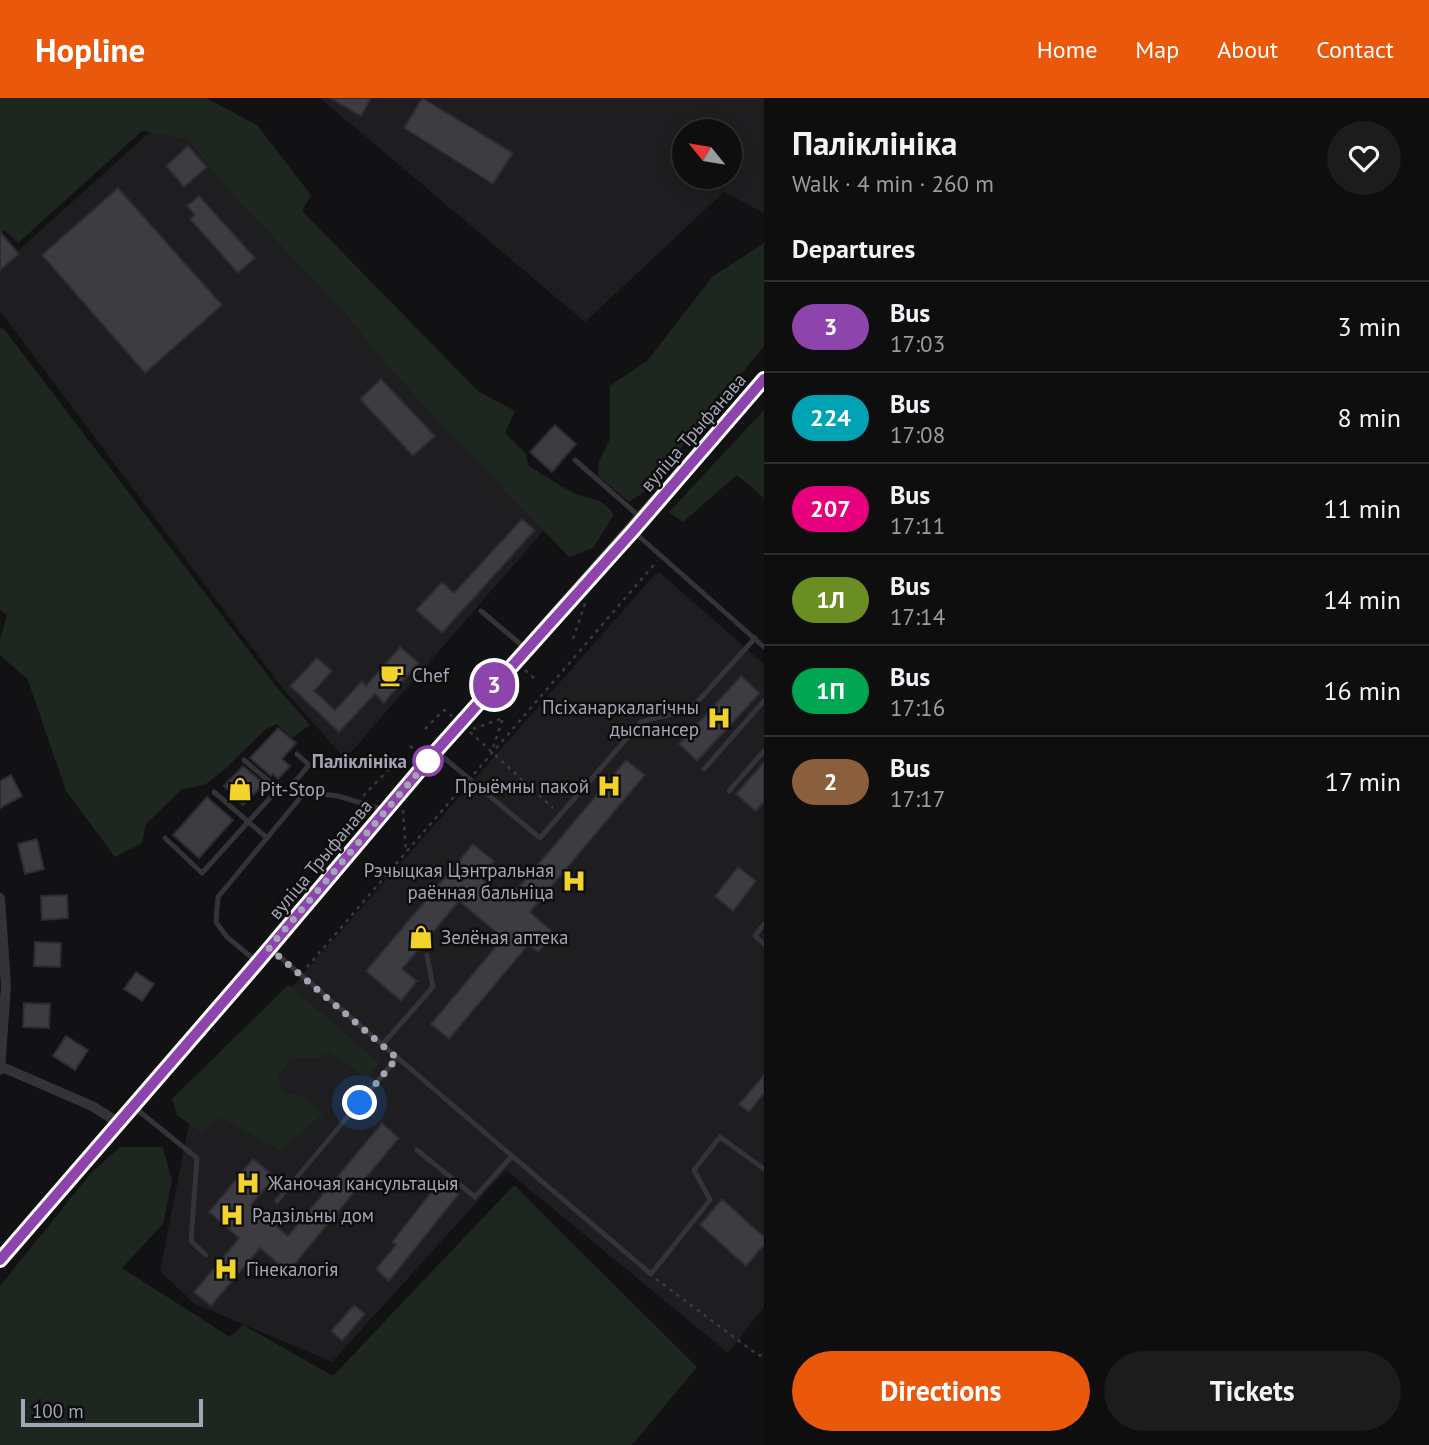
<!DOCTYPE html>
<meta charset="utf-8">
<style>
body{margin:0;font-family:"PT Sans",sans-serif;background:#1c1c1d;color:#f1f3f6;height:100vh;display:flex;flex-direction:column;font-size:26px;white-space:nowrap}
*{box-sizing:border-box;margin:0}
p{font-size:23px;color:#9b9c9e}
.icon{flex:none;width:38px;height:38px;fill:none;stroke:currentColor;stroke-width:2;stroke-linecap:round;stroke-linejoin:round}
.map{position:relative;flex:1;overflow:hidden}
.drawer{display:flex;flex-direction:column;background:#0e0e0f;width:665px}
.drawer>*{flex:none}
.badge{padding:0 14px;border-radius:23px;font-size:24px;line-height:46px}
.needle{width:46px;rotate:300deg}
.tools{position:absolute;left:672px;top:21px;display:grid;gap:14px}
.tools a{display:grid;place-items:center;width:70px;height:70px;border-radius:50%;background:#0e0e0f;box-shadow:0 4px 18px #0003,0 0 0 2px #2e2e2f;font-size:35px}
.scale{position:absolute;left:21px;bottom:18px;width:182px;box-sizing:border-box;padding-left:7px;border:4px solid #a3a5b4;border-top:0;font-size:19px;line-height:24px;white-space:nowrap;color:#a3a5b4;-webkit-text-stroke:5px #0d0d0e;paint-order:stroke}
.you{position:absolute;width:35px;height:35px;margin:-18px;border:5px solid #fff;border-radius:50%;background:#1a73e8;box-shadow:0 0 0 10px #1a73e833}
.map>.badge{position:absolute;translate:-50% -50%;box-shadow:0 0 0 4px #fff}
h2{padding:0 28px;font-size:26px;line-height:63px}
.round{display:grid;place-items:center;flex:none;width:74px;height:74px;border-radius:37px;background:#1c1c1d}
.summary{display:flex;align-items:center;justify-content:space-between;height:119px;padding:0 28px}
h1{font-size:33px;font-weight:700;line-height:52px}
.action{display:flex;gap:14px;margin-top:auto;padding:14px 28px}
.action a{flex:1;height:80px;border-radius:42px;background:#ea580c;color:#fff;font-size:28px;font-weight:700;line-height:80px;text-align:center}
.action a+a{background:#1c1c1d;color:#f1f3f6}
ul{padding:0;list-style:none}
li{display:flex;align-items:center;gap:21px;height:91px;padding:0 28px;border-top:2px solid #2e2e2f}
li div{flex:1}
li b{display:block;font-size:26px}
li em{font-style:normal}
li .badge{min-width:77px;font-weight:700;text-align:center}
header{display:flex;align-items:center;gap:42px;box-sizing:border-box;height:98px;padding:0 35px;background:#ea580c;color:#fff}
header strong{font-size:33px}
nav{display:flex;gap:38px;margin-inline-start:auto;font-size:24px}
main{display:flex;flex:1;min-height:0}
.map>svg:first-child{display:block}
.built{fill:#1e1e20;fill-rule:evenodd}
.green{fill:#1e2620}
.building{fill:#3c3c41;stroke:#2d2c30;stroke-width:2}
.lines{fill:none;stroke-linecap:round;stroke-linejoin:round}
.path{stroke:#393a3f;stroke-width:2.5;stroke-dasharray:3.5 5;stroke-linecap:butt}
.lane{stroke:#333338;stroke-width:5}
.street{stroke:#333338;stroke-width:10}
.secondary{stroke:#414148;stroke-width:14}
.line-casing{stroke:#fff;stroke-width:16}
.line{stroke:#8e44ad;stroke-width:10}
.walk{stroke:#a3a5b4;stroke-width:7;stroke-dasharray:0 12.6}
.stop-dot{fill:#fff;stroke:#8e44ad;stroke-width:3.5}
.labels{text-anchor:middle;stroke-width:5;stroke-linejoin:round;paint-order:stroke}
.street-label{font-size:19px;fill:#a3a5b4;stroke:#0d0d0e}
.poi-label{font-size:19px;fill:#a3a5b4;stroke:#0d0d0e;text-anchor:start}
.stop-label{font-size:19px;font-weight:bold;fill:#a3a5b4;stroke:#0d0d0e;text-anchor:end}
</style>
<header>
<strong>Hopline</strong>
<nav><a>Home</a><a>Map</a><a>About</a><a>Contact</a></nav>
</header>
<main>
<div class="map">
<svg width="764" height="1347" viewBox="0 0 764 1347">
<rect width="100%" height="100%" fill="#121214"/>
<path class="built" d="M320,0H764V115L724,94L585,224ZM684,33H730V79H684Z
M172,14L558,416L345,661L279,586L0,213V169Z
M658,473L764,566V1209L728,1255L506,1072L332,1264L195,1206L160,1173L194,1000Z"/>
<path class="green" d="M0,0H206L257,27L311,97L302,113L478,293L515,313L505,335L526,356L528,367C542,376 557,386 572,394C587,402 603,398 614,417L593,450L569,459L451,337L377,256L347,217L236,100L187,41L142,33L18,145L5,132L0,136Z
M764,145V248L647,392L629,404L598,378L599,363L610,341V288L648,262L712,179Z
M0,230L4,231L275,587L310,627L292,640L277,626L266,631L225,671L206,686L181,692L146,726L142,745L115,759L66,693L28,582L0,557V542L7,517L0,512Z
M764,312V400L737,377L683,424L669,414Z
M288,887L379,964L368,981L330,954L319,960H291L278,979L283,995L305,998L323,1016L280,1053L219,1018L202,1035L177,1017L172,1001Z
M120,1049H163L172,1083L163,1126L122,1170L230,1239L243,1227L333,1278L514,1087L697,1269L632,1347H0V1188L91,1075Z"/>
<path class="building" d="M330,0H371L361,18Z
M422,0L513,55L493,86L404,30Z
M188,48L207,69L184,89L166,68Z
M118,90L222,207L145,275L42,157Z
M199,98L255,160L238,175L190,121L195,117L187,108Z
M0,134L19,156L0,172Z
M381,281L435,338L413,358L360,301Z
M555,327L576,346L552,374L530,354Z
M522,421L535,432L442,535L416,512L442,484L454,495Z
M400,549L419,565L384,605L375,596L339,634L290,588L317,560L332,573L314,593L335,612L362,583L366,588Z
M741,578L760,595L697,663L679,646Z
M278,630L296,645L282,661L290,668L278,681L273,676L271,678L250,660Z
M626,662L645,677L530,814L554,835L538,854L529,846L449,941L431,926L503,840L459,803L402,871L417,883L401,903L366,873L473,746L494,763L480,779L508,802Z
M764,664V704L755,713L736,696Z
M243,668L264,686L243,707L224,688Z
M11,677L22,698L0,710V683Z
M207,699L233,722L199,760L173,737Z
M37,741L44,771L25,776L18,746Z
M738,769L756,783L733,813L715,798Z
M67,797L68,820L42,822L41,798Z
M35,844L61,845L60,869L34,868Z
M136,874L154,886L142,903L124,891Z
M24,905L50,906L49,930L23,929Z
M66,938L88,952L75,972L53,958Z
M764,977V995L749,1014L739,1006Z
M382,1025L399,1040L288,1174L260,1150L211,1208L194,1194L239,1140L209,1114L253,1061L275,1079L251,1107L288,1138Z
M441,1082L459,1096L389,1183L376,1171L396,1147L392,1144Z
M722,1101L764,1139V1147L746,1168L700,1127Z
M354,1207L365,1216L342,1243L331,1233Z"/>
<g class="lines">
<path class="path" d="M573,541L586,503
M525,572L536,582
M425,631L444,612L452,618
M473,631L503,620L493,650
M470,634L553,710
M410,648L417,654
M474,676L657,463
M363,698L395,665
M403,712L406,754
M307,869L465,686
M656,1181L758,1257L764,1258"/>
<path class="lane" d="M575,362L640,419
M633,433L764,549
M481,513L524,549
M437,654L540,740L641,624L691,611L755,540
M244,662L278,691
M704,671L764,603
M288,692L309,667L297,656
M729,693L764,653
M214,694L267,740
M165,740L202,775L278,691L305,694
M764,826L755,838L764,846
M272,852L512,1058L475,1099L417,1052
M256,863L227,839L216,824L218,799L305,694L338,698L384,712
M382,947L433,889L427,857
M135,1010L197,1060L191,1143L206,1157
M512,1058L651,1176L710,1102L694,1072L720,1039L764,1071
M277,1103L397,960"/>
<path class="street" d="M0,800L6,888L0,972
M0,968L92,1008L119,1025"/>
<path class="secondary" d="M0,1162L257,865L427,663L764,281"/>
</g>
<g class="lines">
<g class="line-casing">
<path id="line" d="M0,1162L257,865L436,653L633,433L764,281"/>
</g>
<use href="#line" class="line"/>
<path class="walk" d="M360,1005L397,960L269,850L428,663"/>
</g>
<defs>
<g id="cafe-bare" transform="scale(1.89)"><path d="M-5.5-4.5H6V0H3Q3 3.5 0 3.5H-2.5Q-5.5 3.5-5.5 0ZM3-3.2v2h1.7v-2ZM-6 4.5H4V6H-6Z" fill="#f2d32c" stroke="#0d0d0e" stroke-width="2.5" paint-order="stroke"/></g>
<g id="hospital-bare" transform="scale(1.89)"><path d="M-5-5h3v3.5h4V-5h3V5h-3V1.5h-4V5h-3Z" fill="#f2d32c" stroke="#0d0d0e" stroke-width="2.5" paint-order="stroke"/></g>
<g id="shop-bare" transform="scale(1.89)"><path d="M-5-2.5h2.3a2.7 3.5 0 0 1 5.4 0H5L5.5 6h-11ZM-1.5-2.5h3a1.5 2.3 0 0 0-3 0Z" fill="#f2d32c" stroke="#0d0d0e" stroke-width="2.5" paint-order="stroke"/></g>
</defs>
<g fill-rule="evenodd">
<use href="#cafe-bare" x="392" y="577"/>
<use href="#hospital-bare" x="719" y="620"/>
<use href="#hospital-bare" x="609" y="688"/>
<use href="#shop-bare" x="240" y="691"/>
<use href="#hospital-bare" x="574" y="783"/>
<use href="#shop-bare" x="421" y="839"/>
<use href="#hospital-bare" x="248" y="1085"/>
<use href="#hospital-bare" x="232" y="1117"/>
<use href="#hospital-bare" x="226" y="1171"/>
</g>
<circle class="stop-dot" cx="428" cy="663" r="14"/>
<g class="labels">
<g class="street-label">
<text transform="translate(693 334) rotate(-49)" y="7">вуліца Трыфанава</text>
<text transform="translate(320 761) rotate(-50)" y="7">вуліца Трыфанава</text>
</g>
<g class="poi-label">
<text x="412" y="584">Chef</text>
<text x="699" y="616" text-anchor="end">Псіханаркалагічны<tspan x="699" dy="22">дыспансер</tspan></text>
<text x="589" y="695" text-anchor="end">Прыёмны пакой</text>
<text x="260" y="698">Pit-Stop</text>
<text x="554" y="779" text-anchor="end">Рэчыцкая Цэнтральная<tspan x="554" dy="22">раённая бальніца</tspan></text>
<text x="441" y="846">Зелёная аптека</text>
<text x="268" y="1092">Жаночая кансультацыя</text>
<text x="252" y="1124">Радзільны дом</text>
<text x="246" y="1178">Гінекалогія</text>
</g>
<g class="stop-label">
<text x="407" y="670">Паліклініка</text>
</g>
</g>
</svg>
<div class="tools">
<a><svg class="needle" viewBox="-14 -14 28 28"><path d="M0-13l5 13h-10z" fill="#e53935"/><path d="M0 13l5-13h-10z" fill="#9b9c9e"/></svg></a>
</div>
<div class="scale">100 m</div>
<div class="you" style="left:360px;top:1005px"></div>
<b class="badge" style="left:494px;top:587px;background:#8e44ad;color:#fff">3</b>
</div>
<section class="drawer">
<div class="summary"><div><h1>Паліклініка</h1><p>Walk · 4 min · 260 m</p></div><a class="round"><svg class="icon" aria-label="heart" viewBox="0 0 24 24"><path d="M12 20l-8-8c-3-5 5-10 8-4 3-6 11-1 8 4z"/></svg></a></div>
<h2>Departures</h2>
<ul>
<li><span class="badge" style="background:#8e44ad;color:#fff">3</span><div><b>Bus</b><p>17:03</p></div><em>3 min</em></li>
<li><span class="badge" style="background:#00a3b4;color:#fff">224</span><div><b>Bus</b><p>17:08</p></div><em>8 min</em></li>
<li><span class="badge" style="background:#e6007e;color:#fff">207</span><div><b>Bus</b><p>17:11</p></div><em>11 min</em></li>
<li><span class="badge" style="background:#6b8e23;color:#fff">1Л</span><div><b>Bus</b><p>17:14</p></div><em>14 min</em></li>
<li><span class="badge" style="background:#00a651;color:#fff">1П</span><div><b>Bus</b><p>17:16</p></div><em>16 min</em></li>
<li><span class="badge" style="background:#8b5e3c;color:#fff">2</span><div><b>Bus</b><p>17:17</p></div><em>17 min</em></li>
</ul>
<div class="action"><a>Directions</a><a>Tickets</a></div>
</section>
</main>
